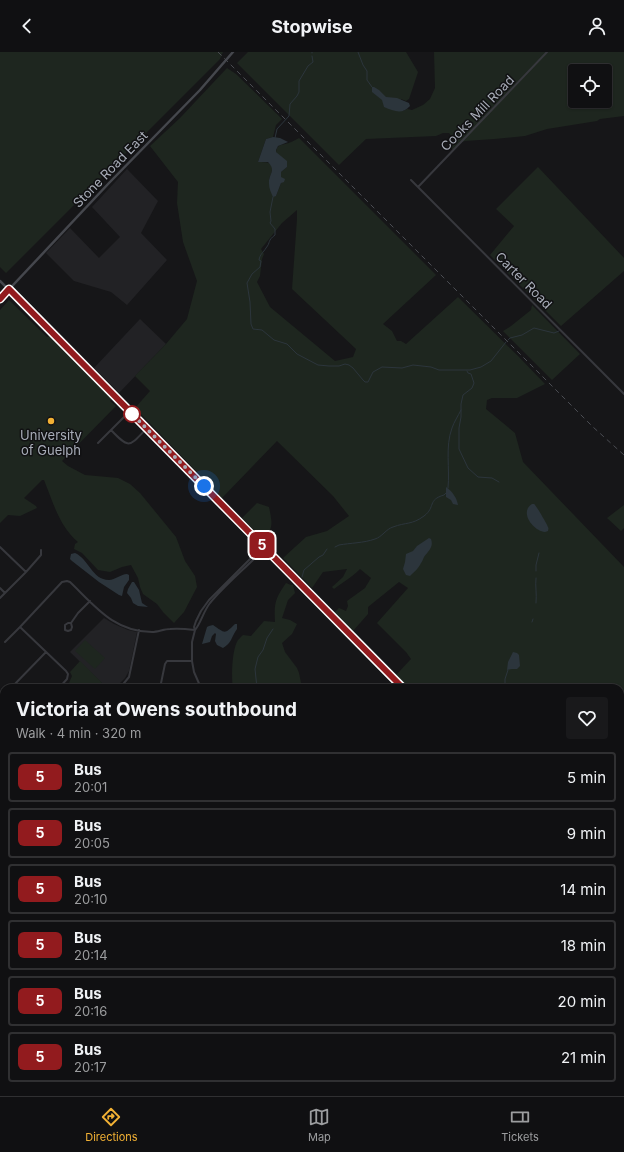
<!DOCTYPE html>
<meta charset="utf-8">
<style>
body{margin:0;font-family:Inter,sans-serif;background:#19191b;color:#f1f3f6;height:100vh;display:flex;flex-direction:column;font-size:15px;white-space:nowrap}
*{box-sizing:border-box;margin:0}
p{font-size:13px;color:#9c9d9f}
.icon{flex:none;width:22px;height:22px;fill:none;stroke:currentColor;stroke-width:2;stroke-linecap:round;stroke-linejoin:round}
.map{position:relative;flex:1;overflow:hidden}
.panel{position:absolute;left:0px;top:632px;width:624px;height:412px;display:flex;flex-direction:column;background:#101012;border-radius:12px 12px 0 0;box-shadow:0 1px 3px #0004,0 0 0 1px #303032}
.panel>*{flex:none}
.badge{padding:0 8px;border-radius:6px;font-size:14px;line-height:26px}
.fabs{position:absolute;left:568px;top:12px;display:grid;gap:8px}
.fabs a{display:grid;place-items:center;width:44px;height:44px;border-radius:4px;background:#101012;box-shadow:0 1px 3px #0004,0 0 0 1px #303032;font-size:20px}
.you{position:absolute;width:20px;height:20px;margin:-10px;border:3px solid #fff;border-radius:50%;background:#1a73e8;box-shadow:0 0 0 6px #1a73e833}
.map>.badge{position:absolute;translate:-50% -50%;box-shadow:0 0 0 2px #fff}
.round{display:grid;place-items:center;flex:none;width:42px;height:42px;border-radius:4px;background:#19191b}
.headline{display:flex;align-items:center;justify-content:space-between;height:68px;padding:0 16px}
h1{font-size:19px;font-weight:700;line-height:30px}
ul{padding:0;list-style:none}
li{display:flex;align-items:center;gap:12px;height:50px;margin:0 8px 6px;padding:0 8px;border:2px solid #303032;border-radius:4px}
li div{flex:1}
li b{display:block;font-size:15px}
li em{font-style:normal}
li .badge{min-width:44px;font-weight:700;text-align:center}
header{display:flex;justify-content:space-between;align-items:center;height:52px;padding:0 16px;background:#101012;font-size:18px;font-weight:700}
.dock{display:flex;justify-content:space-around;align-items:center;height:56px;border-top:1px solid #303032;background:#101012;font-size:11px;color:#9c9d9f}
.dock a{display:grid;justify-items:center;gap:2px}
.dock .current{color:#f2b134}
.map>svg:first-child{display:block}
.built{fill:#222225}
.green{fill:#1e261f;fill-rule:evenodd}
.water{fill:#2c353c}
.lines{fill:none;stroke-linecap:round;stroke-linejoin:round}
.stream{stroke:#2c353c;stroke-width:1}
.minor{stroke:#37383d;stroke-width:2}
.secondary{stroke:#45474d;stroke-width:2.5}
.rail{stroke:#4a4c52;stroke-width:1;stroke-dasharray:5 4;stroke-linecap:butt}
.line-casing{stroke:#fff;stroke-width:9}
.line{stroke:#921b1e;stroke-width:6}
.walk{stroke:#a8adb8;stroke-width:4;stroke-dasharray:0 7.2}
.stop-dot{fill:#fff;stroke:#921b1e;stroke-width:2}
.poi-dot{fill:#f2b134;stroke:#111113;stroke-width:1.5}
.labels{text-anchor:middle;stroke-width:3;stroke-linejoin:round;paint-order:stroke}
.street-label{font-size:13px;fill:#a8adb8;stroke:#111113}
.poi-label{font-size:13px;fill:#a8adb8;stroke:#111113}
</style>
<header><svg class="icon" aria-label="back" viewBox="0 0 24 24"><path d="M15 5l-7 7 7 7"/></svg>Stopwise<svg class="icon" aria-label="person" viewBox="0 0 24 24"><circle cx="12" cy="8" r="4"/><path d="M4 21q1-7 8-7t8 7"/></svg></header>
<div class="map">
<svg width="624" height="1044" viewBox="0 0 624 1044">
<rect width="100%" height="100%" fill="#161618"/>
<path class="built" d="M127,117L158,149L141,181L167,208L127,253L111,240L74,229L46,201L70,176L99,206L120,185L92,155Z
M140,267L166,292L119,341L94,316Z
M104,566L114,572L128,578L137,580L129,619L125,626L115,636H107L70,600Z
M620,1015L624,1017V1044H581L586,1040H620Z"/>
<path class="green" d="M0,0H223L220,7L6,221L0,215Z
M248,0H406L418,20L409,47L406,49L401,47L403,59L407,57L412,58L423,53L430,47L435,36L434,0H624V64L600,67L597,69L547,77L525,84L494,87L465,89L460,91L453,98L450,95L455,88L449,81H443L436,84L366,87L339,113L237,11ZM575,19H605V49H575Z
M227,16L236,22L282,67L276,73L273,85L266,87L258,110C261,110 267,110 269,111C275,115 271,122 269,127L276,144L281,131V120L287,115L276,100C277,94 279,93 285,92C290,91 295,88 299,86L436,223L383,272L392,279L397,289H401L406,292L458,245L519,305L545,332L517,346H492L487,348L486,357L515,381L523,410L624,515V706L620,711V636H409L396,623L411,607L406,600L377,571L408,536L399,530L368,555V562L353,579L334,561L339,556L346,559L348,554L347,549L365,536L371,526L360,517C351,526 343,530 334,537L332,535L343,525L347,517L323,520L312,536L283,506L306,485L327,479L349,464L333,444L277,389L222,446L135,356L150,339L135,324L166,292L187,267L197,229L183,190L177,151L178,130L150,94L180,66ZM297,158V167L292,237L356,297L353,305L335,309L270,255L257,230L260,224L262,207L264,202L261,197L282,171Z
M538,115L624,206V219L561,274L490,203L514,174L496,157Z
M9,248L47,285L50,284L113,346L110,349L116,354L62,409L68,414L85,423L118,426L130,432L140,441L176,485L185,509L195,524L197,535L184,560L174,571L163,560L157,552L143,542L140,535L138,526L131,513L122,515L110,520L98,518L82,501L74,497L75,492L78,490C59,474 53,450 44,428H42L24,446L36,454L37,456L20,464L8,463L0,471V258Z
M532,253L580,302L552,328L503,279L511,274L531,258Z
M257,451L269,455C272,470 274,475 264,488L242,466Z
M624,453V476L621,479L607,466Z
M286,531L291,533H293L295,541L288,548L282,566L290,568L297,572L292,582L282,591L285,600L297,616L299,621L302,636H233C231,625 232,597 238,588C240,586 241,585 243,583L251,584L264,569L275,570C274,551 275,547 286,531Z
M85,588L105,606L95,617L75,599Z
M80,609L107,636H64L69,631L72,624L70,620Z
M4,775V836L0,834V779Z
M0,899H4V947L0,944Z
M121,1040H354L358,1044H117Z"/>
<path class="water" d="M372,35H374L379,38L386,45L397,46L409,51L410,54C402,63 394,59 384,55L382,48L372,40Z
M273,85L280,86L288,90L278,94L276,98V100L287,109V115L281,120V125L285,127L284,130L281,131L276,144L273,145C271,141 269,136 269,132C268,122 277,119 268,110H258L266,87Z
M446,435C452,439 457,446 458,453L453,452L451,448L446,445Z
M532,452H534C536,453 548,474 548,475C549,477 548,478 548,479L545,480C533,479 519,460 532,452Z
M429,486L431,487C434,495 428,499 424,505C423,507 422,510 421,511C419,516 414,520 410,524L406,523L403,517L405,510L406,502L413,499L417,494Z
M75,501C89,507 92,528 109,528C115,528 121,522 127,522L129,523V528L124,535L122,544L119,543L99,530L72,509L70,507L71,502Z
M132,530H134L139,538L142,551L148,555L138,554L133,551L131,546L127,541L128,537Z
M235,572H237V577C231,585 232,591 223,596L217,593L215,589L216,582L215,581L212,584L210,590L202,592L207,575L209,574L213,573C225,581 224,583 235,572Z
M513,600L517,601L519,603L520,614L517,617C513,617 511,617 507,618L508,610Z"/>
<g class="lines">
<path class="stream" d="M312,0V1
M358,0L363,13L367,19V28L372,35
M275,86L277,77L289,64L290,52L297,44L299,40V29L308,14L313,10L312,4
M273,145L270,160L271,169L270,171L275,177V183C267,189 271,190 266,196C263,201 260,202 259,208L261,209L260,215L252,222L247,231L250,250L251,272L253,277L262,278L274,288L287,292L297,302L318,313L329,314H339L345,312L349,313L353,316L363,328L365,330H368L373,320L382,315L402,316L413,313L431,315L439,318H470L481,315L491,309L506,290
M508,288L510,286L522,283L534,276L554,281L559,279
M467,319L468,321L471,322L474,331L472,336L463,343L461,352V365L459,376V397L468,416L478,425L492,426L499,430
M448,436C450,416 445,395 452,376C454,370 458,364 461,358
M335,495L339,493C350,491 364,491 375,487C382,485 386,477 393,475C406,470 412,473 424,464C436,455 427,448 444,443L446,441
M536,519V513L539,501
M302,525L304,518L319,505L323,503L327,497
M536,526C535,534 537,542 536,551
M532,570L533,567
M505,633V627L508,618
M257,636L255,617L258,605L263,598L267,586L273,577"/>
<path class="minor" d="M411,128L624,342
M419,134L547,0
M111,378C129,397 129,395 146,377
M98,391L124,365
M0,495L26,520
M0,536L5,541
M0,546L26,520L41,503V498
M71,571H68L65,573V578L68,579L71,578L72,575L71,571L78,561L90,549
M20,575L62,530L67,529L70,530C95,554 114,580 152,580C158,580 164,577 170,577C178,576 187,577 195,578
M195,578C201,571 203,560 210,551C224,534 242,519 258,503L260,500
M5,590L20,575L66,619L68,622L67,627L59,636
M11,636L46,600
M120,636L129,625L139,578
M160,636L165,612L167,609H191
M201,636L194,620L192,609V590L195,578L194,575L196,569L201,559L209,548L256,501L260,499L264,495
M0,648L4,644
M0,691H3
M0,732L4,733
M0,854L4,856
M0,892L4,893
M620,936L624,940
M620,969L624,965
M0,973L4,977
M0,1007L1,1010L0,1013
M620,1011L624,1013
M503,1040L507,1044
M546,1040L551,1044
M13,1044L16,1040
M560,1044L563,1040"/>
<path class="secondary" d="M0,229L403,636
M0,247L109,131L200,38L233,0
M620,854L624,858
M620,870L624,866
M0,1042L2,1044
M449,1044L453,1040"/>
<path class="rail" d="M218,0L593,375L624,403"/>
</g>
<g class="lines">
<g class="line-casing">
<path id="line" d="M0,247L9,237L403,636"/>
</g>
<use href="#line" class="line"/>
<path class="walk" d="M132,362L128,358L204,434"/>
</g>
<circle class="stop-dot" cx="132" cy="362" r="8"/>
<circle class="poi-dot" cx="51" cy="369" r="4"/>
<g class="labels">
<g class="street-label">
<text transform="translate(477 61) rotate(-46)" y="5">Cooks Mill Road</text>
<text transform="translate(110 117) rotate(-46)" y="5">Stone Road East</text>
<text transform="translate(524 228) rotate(45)" y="5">Carter Road</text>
</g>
<g class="poi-label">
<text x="51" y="388">University<tspan x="51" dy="15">of Guelph</tspan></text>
</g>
</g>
</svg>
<div class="fabs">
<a><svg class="icon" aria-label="locate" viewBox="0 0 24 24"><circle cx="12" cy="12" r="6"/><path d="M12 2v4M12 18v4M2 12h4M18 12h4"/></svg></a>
</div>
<div class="you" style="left:204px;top:434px"></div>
<b class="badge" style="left:262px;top:493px;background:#921b1e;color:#fff">5</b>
<section class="panel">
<div class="headline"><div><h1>Victoria at Owens southbound</h1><p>Walk · 4 min · 320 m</p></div><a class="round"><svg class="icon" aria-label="heart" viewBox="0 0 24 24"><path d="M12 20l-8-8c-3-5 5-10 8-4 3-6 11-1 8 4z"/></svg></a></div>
<ul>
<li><span class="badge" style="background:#921b1e;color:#fff">5</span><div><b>Bus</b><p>20:01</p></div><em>5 min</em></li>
<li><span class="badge" style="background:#921b1e;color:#fff">5</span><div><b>Bus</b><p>20:05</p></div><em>9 min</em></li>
<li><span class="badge" style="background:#921b1e;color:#fff">5</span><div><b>Bus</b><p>20:10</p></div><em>14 min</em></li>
<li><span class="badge" style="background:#921b1e;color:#fff">5</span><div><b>Bus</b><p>20:14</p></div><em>18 min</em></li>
<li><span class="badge" style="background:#921b1e;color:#fff">5</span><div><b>Bus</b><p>20:16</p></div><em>20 min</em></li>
<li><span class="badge" style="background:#921b1e;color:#fff">5</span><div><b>Bus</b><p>20:17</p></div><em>21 min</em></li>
</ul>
</section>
</div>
<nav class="dock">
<a class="current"><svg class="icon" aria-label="directions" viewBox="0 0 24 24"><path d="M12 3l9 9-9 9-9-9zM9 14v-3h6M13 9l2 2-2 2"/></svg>Directions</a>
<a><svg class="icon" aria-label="map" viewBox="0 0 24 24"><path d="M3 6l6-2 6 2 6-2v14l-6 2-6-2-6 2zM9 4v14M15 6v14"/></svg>Map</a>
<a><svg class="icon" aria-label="tickets" viewBox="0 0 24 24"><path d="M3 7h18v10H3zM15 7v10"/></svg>Tickets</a>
</nav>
